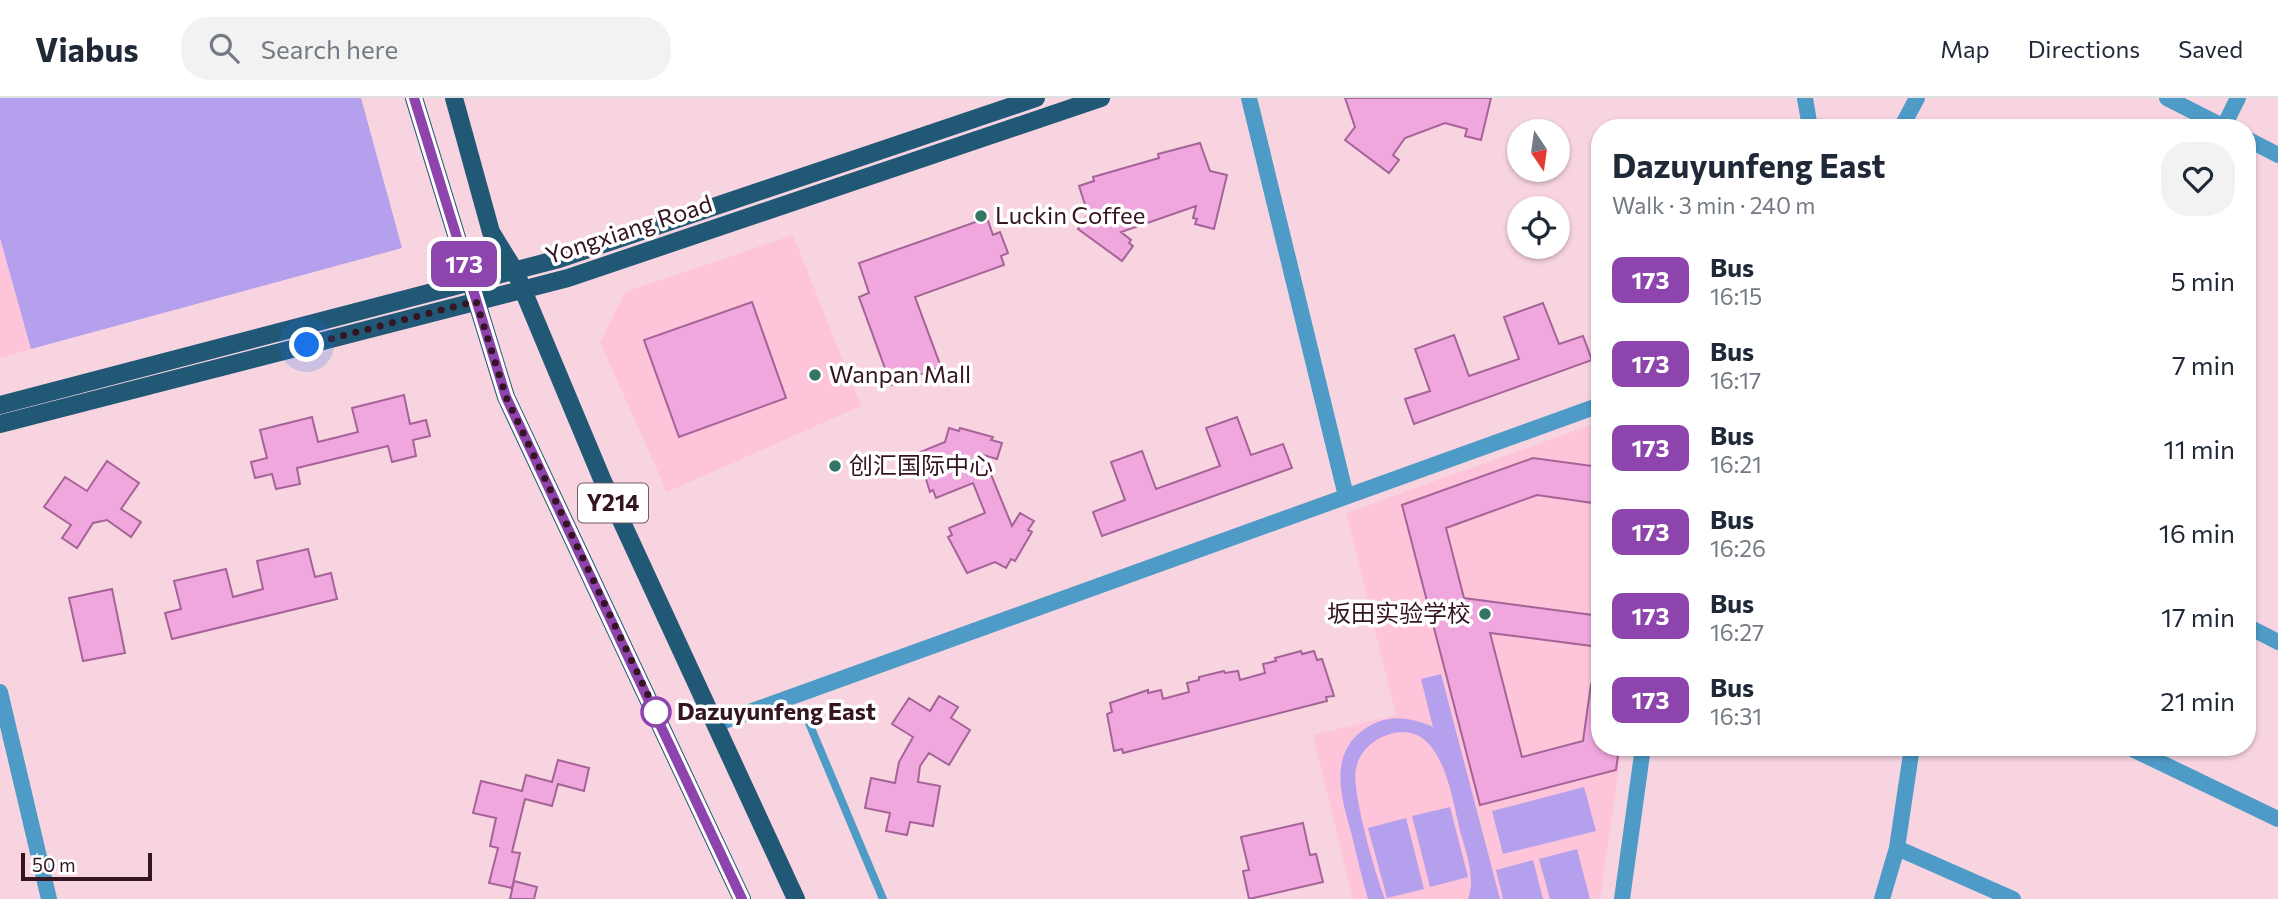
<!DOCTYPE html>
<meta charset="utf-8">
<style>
body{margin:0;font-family:Commissioner,"Noto Sans SC",sans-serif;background:#f2f2f3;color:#1f2937;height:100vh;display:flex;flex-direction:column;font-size:26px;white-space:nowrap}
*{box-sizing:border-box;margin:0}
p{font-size:23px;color:#747a83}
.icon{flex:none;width:38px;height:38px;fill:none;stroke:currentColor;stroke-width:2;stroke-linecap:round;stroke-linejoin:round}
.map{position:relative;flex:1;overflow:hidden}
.side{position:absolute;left:1591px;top:21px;width:665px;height:637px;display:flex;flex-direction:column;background:#fff;border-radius:28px;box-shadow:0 2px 5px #0004}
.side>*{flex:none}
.badge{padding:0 14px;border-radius:10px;font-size:24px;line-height:46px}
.needle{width:46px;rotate:167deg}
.tools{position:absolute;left:1507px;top:21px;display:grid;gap:14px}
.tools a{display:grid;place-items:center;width:63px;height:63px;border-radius:50%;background:#fff;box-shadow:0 2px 5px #0004;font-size:35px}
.scale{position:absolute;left:21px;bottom:18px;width:131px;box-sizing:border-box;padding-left:7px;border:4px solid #351522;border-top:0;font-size:19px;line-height:24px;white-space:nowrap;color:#351522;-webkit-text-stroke:5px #fff;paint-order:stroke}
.you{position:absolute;width:35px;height:35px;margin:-18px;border:5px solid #fff;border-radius:50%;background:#1a73e8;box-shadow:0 0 0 10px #1a73e833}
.map>.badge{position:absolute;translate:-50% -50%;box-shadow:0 0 0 4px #fff}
.round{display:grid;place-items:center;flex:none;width:74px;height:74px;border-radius:28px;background:#f2f2f3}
.overview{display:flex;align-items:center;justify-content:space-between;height:119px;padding:0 21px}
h1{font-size:33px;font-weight:700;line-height:52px}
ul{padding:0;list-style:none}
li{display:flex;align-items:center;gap:21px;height:84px;padding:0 21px}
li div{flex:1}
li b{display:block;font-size:26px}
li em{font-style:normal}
li .badge{min-width:77px;font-weight:700;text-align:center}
header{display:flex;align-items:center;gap:42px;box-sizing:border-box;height:98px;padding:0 35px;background:#fff;border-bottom:2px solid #e0e1e3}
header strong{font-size:33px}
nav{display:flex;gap:38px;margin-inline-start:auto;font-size:24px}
.search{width:490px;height:63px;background:#f2f2f3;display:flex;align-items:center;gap:18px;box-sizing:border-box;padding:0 24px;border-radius:28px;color:#747a83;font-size:26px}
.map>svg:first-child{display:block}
.built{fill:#fec4d9}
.green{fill:#b4a0ed}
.building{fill:#efa7de;stroke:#a56397;stroke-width:2}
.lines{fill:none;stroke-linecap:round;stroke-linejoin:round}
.lane{stroke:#4d9bc6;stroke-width:8}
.street{stroke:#4d9bc6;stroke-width:16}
.primary{stroke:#205876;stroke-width:18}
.line-casing{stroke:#fff;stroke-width:16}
.line{stroke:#8e44ad;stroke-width:10}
.walk{stroke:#351522;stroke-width:7;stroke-dasharray:0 12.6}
.poi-dot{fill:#347666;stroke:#fff;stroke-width:2.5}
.stop-dot{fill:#fff;stroke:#8e44ad;stroke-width:3.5}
.labels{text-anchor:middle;stroke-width:7;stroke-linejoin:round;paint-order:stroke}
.shield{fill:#fff;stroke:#725b64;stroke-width:2}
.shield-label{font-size:23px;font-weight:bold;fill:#351522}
.poi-label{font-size:24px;fill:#351522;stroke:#fff;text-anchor:start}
.street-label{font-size:24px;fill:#351522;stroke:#fff}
.stop-label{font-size:24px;font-weight:bold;fill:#351522;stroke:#fff;text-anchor:start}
</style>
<header>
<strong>Viabus</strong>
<div class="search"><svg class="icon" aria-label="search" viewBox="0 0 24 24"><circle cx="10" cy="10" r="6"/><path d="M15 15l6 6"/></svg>Search here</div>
<nav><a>Map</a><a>Directions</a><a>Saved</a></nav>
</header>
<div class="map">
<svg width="2278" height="801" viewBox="0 0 2278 801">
<rect width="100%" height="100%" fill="#f8d4e1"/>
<path class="built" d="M793,137L861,308L667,394L600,244L625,194Z
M0,140L31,251L0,260Z
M1599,324L1600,649H1622L1600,801H1353L1313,637L1396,617L1346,415Z"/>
<path class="green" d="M0,0H361L402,150L31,251L0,140Z
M1441,576L1500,801H1468C1476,779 1466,755 1460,733C1451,696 1441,613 1382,639C1369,645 1358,657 1356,671C1351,693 1376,778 1385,801H1368C1362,780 1357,759 1352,738C1341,698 1326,652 1371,627C1392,616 1413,620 1433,629L1421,581Z
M1584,689L1596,733L1503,756L1492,713Z
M1450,709L1468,779L1430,789L1412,718Z
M1406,720L1424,791L1387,800L1368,730Z
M1577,751L1590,801H1550L1539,761Z
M1533,762L1543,801H1503L1496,772Z"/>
<path class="building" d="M1345,0H1491L1481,42L1465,38L1467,31L1445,25L1405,40L1393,57L1399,62L1389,75L1345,42L1355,29Z
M1200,45L1210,73L1227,77L1214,131L1195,126L1197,121L1193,120L1196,108L1121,134L1131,142L1129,145L1133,148L1122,163L1078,131L1088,116L1079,88L1094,83L1093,79L1159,60L1158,56Z
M987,120L993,137L1000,134L1008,155L1001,158L1004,167L915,199L941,269L891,287L859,199L869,195L859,165Z
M752,204L786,300L679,339L644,242Z
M1543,205L1559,246L1583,238L1592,262L1414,326L1405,301L1430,293L1415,251L1454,237L1469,278L1519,261L1504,219Z
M404,297L410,326L426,322L430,338L413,342L416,358L392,364L388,348L297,370L300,386L276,391L272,376L255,380L251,364L267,360L260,332L312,319L318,344L358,334L352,310Z
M1237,319L1251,357L1283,346L1292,370L1102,438L1093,414L1125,402L1111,364L1142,353L1156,391L1220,368L1206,330Z
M949,330L959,333L960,330L993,339L991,342L1002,345L997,361L983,357L1012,428L1020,415L1034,423L1028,432L1032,434L1015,463L1011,461L1006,470L995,464L967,475L948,439L952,437L949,430L985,415L973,385L936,400L933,392L930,394L918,355L945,344Z
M1533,360L1600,369V406L1537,397L1446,430L1464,500L1600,518V549L1490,535L1522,659L1583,643L1591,586L1600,587V649H1619L1616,672L1480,707L1402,407Z
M107,363L139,385L121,411L141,424L131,439L107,422L93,425L77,450L62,440L71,427L44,409L65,379L87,393Z
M308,451L315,479L331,475L337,501L172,541L165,515L181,511L174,483L226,471L233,499L263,491L257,463Z
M112,491L125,555L83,563L69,500Z
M1301,553L1302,556L1314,553L1317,562L1322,561L1334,598L1326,599L1327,603L1123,655L1122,651L1114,653L1107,616L1112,614L1110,605L1148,592V595L1161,592L1163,601L1189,594L1187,585L1199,582V579L1224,573L1225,575L1238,573L1240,582L1265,575L1263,566L1276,563L1275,560Z
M939,598L958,609L951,620L970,632L949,667L929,655L920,668L918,684L940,688L933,728L910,724L907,737L886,733L890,715L865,710L871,680L895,685L899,664L913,639L892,626L909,600L930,613Z
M558,662L589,670L584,693L558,686L552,708L525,701L512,754L520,755L512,790L489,785L498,750L490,748L496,720L473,715L481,683L522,693L526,677L552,684Z
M1303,725L1310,757L1316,756L1323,784L1249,801L1243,773L1249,772L1241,739Z
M514,783L537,789L534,801H510Z"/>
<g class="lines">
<path class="lane" d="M806,618L883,801"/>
<path class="street" d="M1249,0L1346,398
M1805,0L1810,30
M2167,0L2226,30
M1901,30L1917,0
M2223,30L2238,0
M2247,41L2278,57
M2247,528L2278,544
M0,594L49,801
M716,626L1600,307
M2128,649L2278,721
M1897,750L2013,801
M1622,801L1643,649
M1882,801L1897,750L1912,649"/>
<path class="primary" d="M414,0L506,299L742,801
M454,0L491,134L515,173L602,381L796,801
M0,307L559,161L1036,0
M0,326L568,180L1101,0"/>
</g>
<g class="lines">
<g class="line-casing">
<path id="line" d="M414,0L506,299L742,801"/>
</g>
<use href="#line" class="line"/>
<path class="walk" d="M307,247L476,203L506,299L656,614"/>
</g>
<g class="poi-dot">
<circle cx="981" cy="118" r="7"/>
<circle cx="815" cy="277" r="7"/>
<circle cx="835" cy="368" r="7"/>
<circle cx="1485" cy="516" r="7"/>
</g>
<circle class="stop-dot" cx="656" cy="614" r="14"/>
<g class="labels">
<rect class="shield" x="578" y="385.5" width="70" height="39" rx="5"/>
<g class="shield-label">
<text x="613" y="413">Y214</text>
</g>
<g class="poi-label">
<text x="995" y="126">Luckin Coffee</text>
<text x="829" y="285">Wanpan Mall</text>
<text x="849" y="376">创汇国际中心</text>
<text x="1471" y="524" text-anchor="end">坂田实验学校</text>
</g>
<g class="street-label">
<text transform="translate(629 132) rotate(-18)" y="8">Yongxiang Road</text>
</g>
<g class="stop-label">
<text x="677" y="622">Dazuyunfeng East</text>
</g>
</g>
</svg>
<div class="tools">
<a><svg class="needle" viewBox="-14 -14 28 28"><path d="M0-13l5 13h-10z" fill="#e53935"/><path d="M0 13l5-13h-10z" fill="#747a83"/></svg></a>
<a><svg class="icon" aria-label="locate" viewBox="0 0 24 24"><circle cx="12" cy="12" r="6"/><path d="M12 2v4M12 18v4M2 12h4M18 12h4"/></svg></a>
</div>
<div class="scale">50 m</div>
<div class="you" style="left:307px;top:247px"></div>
<b class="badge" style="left:464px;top:166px;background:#8e44ad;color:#fff">173</b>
<section class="side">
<div class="overview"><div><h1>Dazuyunfeng East</h1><p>Walk · 3 min · 240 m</p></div><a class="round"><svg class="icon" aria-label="heart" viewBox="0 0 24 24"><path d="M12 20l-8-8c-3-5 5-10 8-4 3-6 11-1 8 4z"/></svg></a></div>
<ul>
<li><span class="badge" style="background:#8e44ad;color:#fff">173</span><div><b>Bus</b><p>16:15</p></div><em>5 min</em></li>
<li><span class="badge" style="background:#8e44ad;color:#fff">173</span><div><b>Bus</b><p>16:17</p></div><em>7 min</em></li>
<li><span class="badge" style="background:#8e44ad;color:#fff">173</span><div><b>Bus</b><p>16:21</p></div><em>11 min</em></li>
<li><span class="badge" style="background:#8e44ad;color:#fff">173</span><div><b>Bus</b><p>16:26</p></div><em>16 min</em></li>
<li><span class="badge" style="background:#8e44ad;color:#fff">173</span><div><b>Bus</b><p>16:27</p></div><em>17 min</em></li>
<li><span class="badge" style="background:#8e44ad;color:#fff">173</span><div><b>Bus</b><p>16:31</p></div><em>21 min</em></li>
</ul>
</section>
</div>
